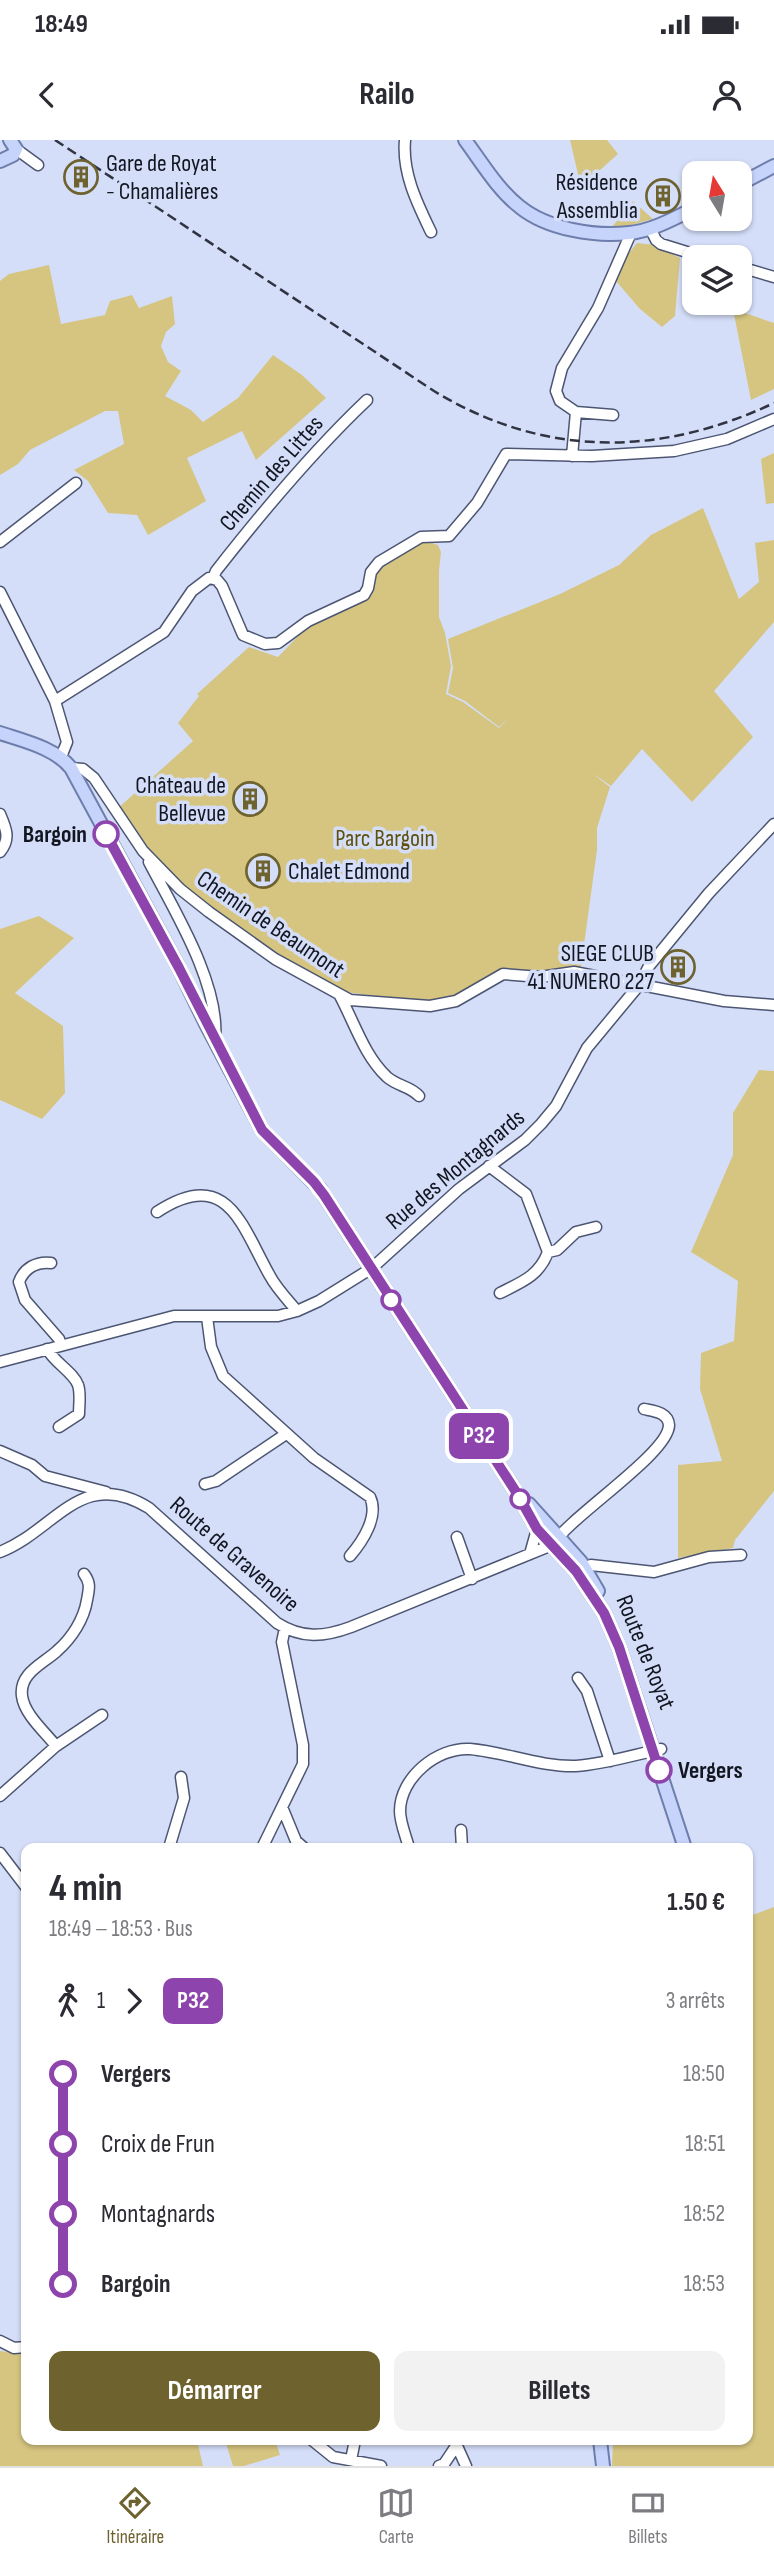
<!DOCTYPE html>
<html lang="fr">
<meta charset="utf-8">
<style>
body{margin:0;font-family:"Sofia Sans Condensed",sans-serif;background:#f2f2f3;color:#2b2b33;height:100vh;display:flex;flex-direction:column;font-size:26px;white-space:nowrap}
*{box-sizing:border-box;margin:0}
p{font-size:23px;color:#7c7c81}
.icon{flex:none;width:38px;height:38px;fill:none;stroke:currentColor;stroke-width:2;stroke-linecap:round;stroke-linejoin:round}
.map{position:relative;flex:1;overflow:hidden}
.panel{position:absolute;left:21px;top:1703px;width:732px;height:602px;display:flex;flex-direction:column;background:#fff;border-radius:14px;box-shadow:0 2px 5px #0004}
.panel>*{flex:none}
.badge{padding:0 14px;border-radius:10px;font-size:24px;line-height:46px}
.needle{width:46px;rotate:349deg}
.tools{position:absolute;left:682px;top:21px;display:grid;gap:14px}
.tools a{display:grid;place-items:center;width:70px;height:70px;border-radius:14px;background:#fff;box-shadow:0 2px 5px #0004;font-size:35px}
.map>.badge{position:absolute;translate:-50% -50%;box-shadow:0 0 0 4px #fff}
.legs{display:flex;align-items:center;gap:10px;height:77px;padding:0 28px;font-size:23px}
.legs p{margin-inline-start:auto}
.overview{display:flex;align-items:center;justify-content:space-between;height:119px;padding:0 28px}
h1{font-size:38px;font-weight:700;line-height:52px}
.primary-button{display:flex;gap:14px;margin-top:auto;padding:14px 28px}
.primary-button a{flex:1;height:80px;border-radius:14px;background:#6e622f;color:#fff;font-size:28px;font-weight:700;line-height:80px;text-align:center}
.primary-button a+a{background:#f2f2f3;color:#2b2b33}
ul{padding:0 28px;list-style:none}
li{display:flex;align-items:center;gap:24px;height:70px;font-size:26px}
li i{display:grid;place-items:center;width:10px;height:100%;margin:0 9px;background:currentColor}
li i::after{content:'';width:18px;height:18px;margin:-9px;border:5px solid;border-radius:50%;background:#fff}
li p{margin-inline-start:auto}
li:first-child i{background:linear-gradient(#0000 50%,currentColor 0)}
li:last-child i{background:linear-gradient(currentColor 50%,#0000 0)}
.status{display:flex;justify-content:space-between;align-items:center;height:49px;padding:0 35px;background:#fff;direction:ltr}
.status svg{height:19px;fill:currentColor}
header{display:flex;justify-content:space-between;align-items:center;height:91px;padding:0 28px;background:#fff;font-size:32px;font-weight:700}
.menu{display:flex;justify-content:space-around;align-items:center;height:98px;border-top:2px solid #e1e1e2;background:#fff;font-size:19px;color:#7c7c81}
.menu a{display:grid;justify-items:center;gap:4px}
.menu .active{color:#6e622f}
.map>svg:first-child{display:block}
.green{fill:#d5c581}
.lines{fill:none;stroke-linecap:round;stroke-linejoin:round}
.minor-casing{stroke:#4c5672;stroke-width:13}
.major-casing{stroke:#6e7eac;stroke-width:16}
.minor{stroke:#fff;stroke-width:10}
.major{stroke:#c6d3fa;stroke-width:12}
.rail{stroke:#303442;stroke-width:2.5;stroke-dasharray:10 5;stroke-linecap:butt}
.line-1-casing{stroke:#fff;stroke-width:16}
.line-1{stroke:#8e44ad;stroke-width:10}
.stop-1-dot{fill:#fff;stroke:#8e44ad;stroke-width:3.5}
.labels{text-anchor:middle;stroke-width:7;stroke-linejoin:round;paint-order:stroke}
.poi-label{font-size:24px;fill:#121621;stroke:#d5def9;text-anchor:end}
.street-label{font-size:24px;fill:#121621;stroke:#d5def9}
.stop-label{font-size:24px;font-weight:bold;fill:#121621;stroke:#d5def9;text-anchor:end}
.park-label{font-size:24px;fill:#5e500b;stroke:#d5def9}
</style>
<div class="status"><b>18:49</b><svg viewBox="0 0 49 12"><path d="M0 12V9h3v3zM5 12V6h3v6zM10 12V3h3v9zM15 12V0h3v12zM26 1h20v11H26zM47 4h2v5h-2z"/></svg></div>
<header><svg class="icon" aria-label="back" viewBox="0 0 24 24"><path d="M15 5l-7 7 7 7"/></svg>Railo<svg class="icon" aria-label="person" viewBox="0 0 24 24"><circle cx="12" cy="8" r="4"/><path d="M4 21q1-7 8-7t8 7"/></svg></header>
<div class="map">
<svg width="774" height="2326" viewBox="0 0 774 2326">
<rect width="100%" height="100%" fill="#d5def9"/>
<path class="green" d="M570,0H607L618,14L581,47Z
M633,61L653,79L627,86L612,87Z
M637,103L655,105L680,118L675,176L662,187L640,169L616,141L625,118Z
M49,125L61,184L105,175L110,161L132,155L139,168L172,156L175,184L166,192L161,206L168,222L181,231L165,256L191,270L203,282L238,258L273,215L302,235L326,258L256,320L242,291L187,318L206,361L148,395L137,375L108,373L88,341L74,330L124,304L118,271H105L30,310L18,324L0,335V141L9,134Z
M733,169L774,183V249L751,260Z
M774,313V363L766,364L761,319Z
M703,368L739,459L759,442L755,403L774,400V482L714,551L753,597L692,662L642,609L611,646L592,633L610,647L597,688V710L581,827L530,832L500,829L459,854L439,860L415,861L337,851L315,840L195,758L153,718L117,669L193,601L178,583L199,556L197,554L249,507L278,517L301,493L319,481L365,461L370,456L374,431L423,400L438,405L441,412L439,431V477L445,493L451,526L446,554L463,562L499,588L509,578L499,587L465,561L448,553L453,528L448,499L560,454L619,425L651,395Z
M39,776L74,798L15,853L63,886L65,953L42,979L0,960V789Z
M759,930L774,931V1351L735,1400L733,1408L678,1418V1325L722,1321L700,1249L701,1213L734,1201L738,1141L691,1112L733,1015V973Z
M774,1767V2326H612L613,2300H747V1777Z
M0,2211L26,2214V2300H197L203,2326H0Z
M225,2300H275L280,2315L244,2326H233Z"/>
<g class="lines">
<g class="minor-casing">
<path id="minor" d="M405,0C402,33 417,63 431,92
M16,9L38,25
M650,88L656,100L661,104L703,117
M740,127L774,137
M613,275L576,272L560,261L556,251L562,228L598,168L631,93
M572,316L576,272
M0,402L76,343
M213,438L216,431C263,371 312,312 367,260
M0,452L55,561L67,602L61,617
M55,561L164,492L192,451L209,438L217,440L222,446L243,495L265,504L278,503L308,481L364,455L368,448L371,432L379,422L421,397L449,396L477,363L506,314L592,316L674,311L727,299L774,279
M71,628L83,629L94,638L143,711L180,749L209,772L275,819L350,860L430,866L456,861L503,834L540,837L574,832L724,861L774,865
M0,674C6,688 11,699 0,712
M149,722C174,770 220,844 215,899
M340,856C355,884 364,915 387,937C397,946 410,946 419,956
M489,1026L526,1054L548,1112C539,1136 522,1142 500,1153
M157,1072C228,1025 242,1087 270,1136C277,1149 288,1160 297,1171
M548,1112L557,1110L576,1092L596,1087
M51,1123C37,1121 24,1128 19,1142L25,1160L59,1199L61,1205
M207,1177L211,1207L223,1236L314,1318L370,1357C379,1376 363,1401 350,1416
M47,1209C55,1223 74,1233 78,1245C81,1253 79,1265 79,1274L59,1287
M0,1222L174,1176H278L297,1171L319,1161L372,1128L459,1049L525,1000L541,984L556,966L587,908L640,844L649,826L709,753L774,684
M0,1311L32,1325L45,1336L106,1352
M205,1344L216,1341L286,1294
M457,1397L472,1439
M0,1412C56,1390 81,1326 149,1368L277,1483C302,1499 324,1497 351,1487L552,1405C572,1375 669,1313 669,1285C668,1272 653,1271 644,1269
M530,1414L537,1389
M579,1429L591,1425L654,1432L709,1417L741,1415
M578,1538L587,1551L610,1621
M56,1606C45,1592 24,1574 22,1556C19,1533 43,1524 57,1511C72,1498 84,1479 87,1460C89,1449 91,1443 84,1434
M0,1656L56,1606L102,1575
M282,1667L296,1701L304,1708
M461,1690L462,1708
M169,1708L184,1658L181,1637
M262,1708L303,1624V1605L282,1502L285,1488
M409,1708C406,1696 400,1683 400,1671C400,1638 437,1607 470,1609C505,1612 540,1627 576,1626C605,1624 633,1615 661,1609
M0,1713L26,1747
M0,2201L14,2208L26,2207
M312,2300L333,2317L381,2326
M457,2306L466,2326
M351,2320L355,2300
M439,2326L444,2324L460,2300"/>
</g>
<g class="major-casing">
<path id="major" d="M465,0C482,23 498,50 520,67C547,89 595,97 629,93C652,91 675,78 695,68
M0,21L13,15L16,9L10,0
M740,44L774,26
M0,593C24,601 55,608 71,628L179,828L206,884L262,990L320,1049L518,1355L537,1389L576,1431L604,1473L619,1507L685,1708
M529,1364L581,1422L598,1451
M600,2300L603,2326"/>
</g>
<use href="#minor" class="minor"/>
<use href="#major" class="major"/>
<path class="rail" d="M55,0L434,251C544,318 659,317 774,263"/>
</g>
<g class="lines">
<g class="line-1-casing">
<path id="line-1" d="M106,694L179,828L262,990L314,1042L324,1055L518,1355L537,1389L576,1431L604,1473L619,1507L659,1630"/>
</g>
<use href="#line-1" class="line-1"/>
</g>
<defs>
<g id="building-ring" transform="scale(1.75)"><circle r="9.5" fill="#d5def9" stroke="#6e622f" stroke-width="1.5"/><path d="M-4-6H4V6H1V3H-1V6H-4ZM-2.5-4.3h1.7v1.8h-1.7ZM.8-4.3h1.7v1.8H.8ZM-2.5-1h1.7V.8h-1.7ZM.8-1h1.7V.8H.8Z" fill="#6e622f"/></g>
</defs>
<g fill-rule="evenodd">
<use href="#building-ring" x="81" y="37"/>
<use href="#building-ring" x="663" y="56"/>
<use href="#building-ring" x="250" y="659"/>
<use href="#building-ring" x="263" y="731"/>
<use href="#building-ring" x="678" y="827"/>
</g>
<g class="stop-1-dot">
<circle cx="106" cy="694" r="12"/>
<circle cx="391" cy="1160" r="9"/>
<circle cx="520" cy="1359" r="9"/>
<circle cx="659" cy="1630" r="12"/>
</g>
<g class="labels">
<g class="poi-label">
<text x="106" y="31" text-anchor="start">Gare de Royat<tspan x="106" dy="28">- Chamalières</tspan></text>
<text x="638" y="50">Résidence<tspan x="638" dy="28">Assemblia</tspan></text>
<text x="226" y="653">Château de<tspan x="226" dy="28">Bellevue</tspan></text>
<text x="288" y="739" text-anchor="start">Chalet Edmond</text>
<text x="654" y="821">SIEGE CLUB<tspan x="654" dy="28">41 NUMERO 227</tspan></text>
</g>
<g class="street-label">
<text transform="translate(271 333) rotate(-49)" y="8">Chemin des Littes</text>
<text transform="translate(271 784) rotate(34)" y="8">Chemin de Beaumont</text>
<text transform="translate(455 1029) rotate(-40)" y="8">Rue des Montagnards</text>
<text transform="translate(235 1414) rotate(41)" y="8">Route de Gravenoire</text>
<text transform="translate(646 1512) rotate(68)" y="8">Route de Royat</text>
</g>
<g class="stop-label">
<text x="87" y="702">Bargoin</text>
<text x="678" y="1638" text-anchor="start">Vergers</text>
</g>
<g class="park-label">
<text x="385" y="706">Parc Bargoin</text>
</g>
</g>
</svg>
<div class="tools">
<a><svg class="needle" viewBox="-14 -14 28 28"><path d="M0-13l5 13h-10z" fill="#e53935"/><path d="M0 13l5-13h-10z" fill="#7c7c81"/></svg></a>
<a><svg class="icon" aria-label="layers" viewBox="0 0 24 24"><path d="M12 4l9 5-9 5-9-5zM3 14l9 5 9-5"/></svg></a>
</div>
<b class="badge" style="left:479px;top:1296px;background:#8e44ad;color:#fff">P32</b>
<section class="panel">
<div class="overview"><div><h1>4 min</h1><p>18:49 – 18:53 · Bus</p></div><b>1.50 €</b></div>
<div class="legs"><svg class="icon" aria-label="walk" viewBox="0 0 24 24"><circle cx="13" cy="4" r="2"/><path d="M13 8l-2 6 4 7M11 14l-3 7M7 12l3-4h3l4 4"/></svg>1<svg class="icon" aria-label="forward" viewBox="0 0 24 24"><path d="M9 5l7 7-7 7"/></svg><b class="badge" style="background:#8e44ad;color:#fff">P32</b><p>3 arrêts</p></div>
<ul>
<li><i style="color:#8e44ad"></i><b>Vergers</b><p>18:50</p></li>
<li><i style="color:#8e44ad"></i><span>Croix de Frun</span><p>18:51</p></li>
<li><i style="color:#8e44ad"></i><span>Montagnards</span><p>18:52</p></li>
<li><i style="color:#8e44ad"></i><b>Bargoin</b><p>18:53</p></li>
</ul>
<div class="primary-button"><a>Démarrer</a><a>Billets</a></div>
</section>
</div>
<nav class="menu">
<a class="active"><svg class="icon" aria-label="directions" viewBox="0 0 24 24"><path d="M12 3l9 9-9 9-9-9zM9 14v-3h6M13 9l2 2-2 2"/></svg>Itinéraire</a>
<a><svg class="icon" aria-label="map" viewBox="0 0 24 24"><path d="M3 6l6-2 6 2 6-2v14l-6 2-6-2-6 2zM9 4v14M15 6v14"/></svg>Carte</a>
<a><svg class="icon" aria-label="tickets" viewBox="0 0 24 24"><path d="M3 7h18v10H3zM15 7v10"/></svg>Billets</a>
</nav>
